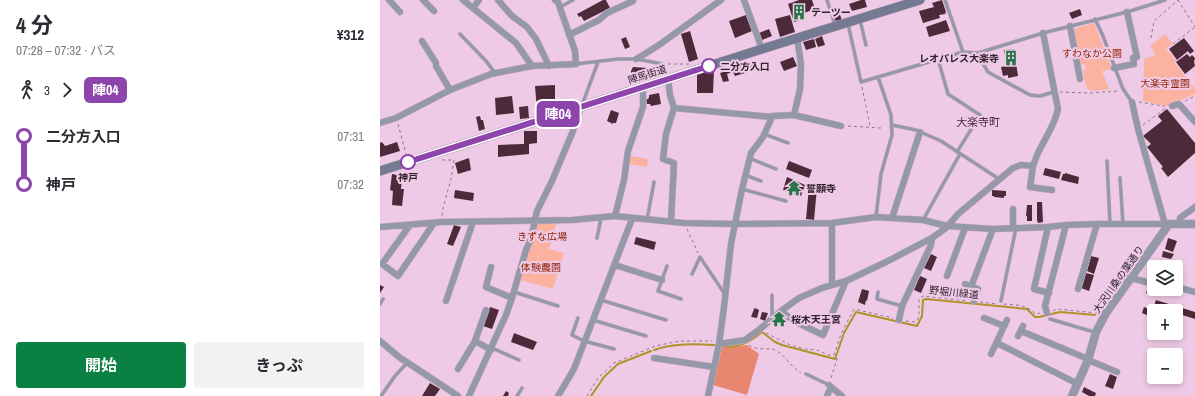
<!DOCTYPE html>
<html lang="ja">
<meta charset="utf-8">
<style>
body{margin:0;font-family:"Archivo Narrow","Noto Sans JP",sans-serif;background:#f2f2f3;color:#2b2b33;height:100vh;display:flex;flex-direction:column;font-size:15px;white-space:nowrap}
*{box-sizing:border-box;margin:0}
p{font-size:13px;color:#7c7c81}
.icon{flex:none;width:22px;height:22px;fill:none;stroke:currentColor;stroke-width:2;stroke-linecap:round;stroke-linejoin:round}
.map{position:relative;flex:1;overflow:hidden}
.drawer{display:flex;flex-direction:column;background:#fff;width:380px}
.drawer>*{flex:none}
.badge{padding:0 8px;border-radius:6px;font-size:14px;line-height:26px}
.fabs{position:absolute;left:767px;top:260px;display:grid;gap:8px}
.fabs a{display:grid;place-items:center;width:36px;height:36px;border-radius:4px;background:#fff;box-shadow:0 2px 6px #0003;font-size:20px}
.map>.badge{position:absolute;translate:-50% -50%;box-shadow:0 0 0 2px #fff}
.legs{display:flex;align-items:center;gap:6px;height:44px;padding:0 16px;font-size:13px}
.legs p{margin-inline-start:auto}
.headline{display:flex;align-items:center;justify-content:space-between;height:68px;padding:0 16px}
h1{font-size:22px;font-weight:700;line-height:30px}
.button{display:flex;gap:8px;margin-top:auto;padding:8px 16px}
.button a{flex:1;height:46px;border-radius:4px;background:#0b8043;color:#fff;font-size:16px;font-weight:700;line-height:46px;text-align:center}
.button a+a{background:#f2f2f3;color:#2b2b33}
ul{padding:0 16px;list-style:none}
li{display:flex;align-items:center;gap:14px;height:48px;font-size:15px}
li i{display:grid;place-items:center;width:6px;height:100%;margin:0 5px;background:currentColor}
li i::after{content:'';width:10px;height:10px;margin:-5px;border:3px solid;border-radius:50%;background:#fff}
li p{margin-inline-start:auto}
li:first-child i{background:linear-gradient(#0000 50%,currentColor 0)}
li:last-child i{background:linear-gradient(currentColor 50%,#0000 0)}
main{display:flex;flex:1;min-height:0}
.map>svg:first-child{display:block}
.green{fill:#fbb2a1}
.forest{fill:#e78770}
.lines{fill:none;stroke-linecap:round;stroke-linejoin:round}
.stream{stroke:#af9329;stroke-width:2}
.building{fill:#4d2a39}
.service-casing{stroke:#c9a9c1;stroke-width:4}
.minor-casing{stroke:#c9a9c1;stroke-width:7}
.tertiary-casing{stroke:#c9a9c1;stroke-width:9}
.secondary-casing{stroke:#c9a9c1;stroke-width:10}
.path{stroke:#90778a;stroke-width:1;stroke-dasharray:3 3;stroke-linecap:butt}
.service{stroke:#9498a9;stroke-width:3}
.minor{stroke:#9498a9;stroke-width:6}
.tertiary{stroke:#9498a9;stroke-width:8}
.secondary{stroke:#747a92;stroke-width:9}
.line-1-casing{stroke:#fff;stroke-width:9}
.line-1{stroke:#8e44ad;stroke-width:6}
.stop-1-dot{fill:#fff;stroke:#8e44ad;stroke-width:2}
.labels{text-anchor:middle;stroke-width:4;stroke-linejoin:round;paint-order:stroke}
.poi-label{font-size:10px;font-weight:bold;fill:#31232e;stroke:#efcae6;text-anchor:start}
.park-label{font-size:10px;fill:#952307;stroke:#efcae6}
.stop-label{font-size:10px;font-weight:bold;fill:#31232e;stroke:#efcae6;text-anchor:start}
.street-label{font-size:10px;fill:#31232e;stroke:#efcae6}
.neighbourhood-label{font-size:11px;fill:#492c44;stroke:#efcae6}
</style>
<main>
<section class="drawer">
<div class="headline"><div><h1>4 分</h1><p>07:28 – 07:32 · バス</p></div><b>¥312</b></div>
<div class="legs"><svg class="icon" aria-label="walk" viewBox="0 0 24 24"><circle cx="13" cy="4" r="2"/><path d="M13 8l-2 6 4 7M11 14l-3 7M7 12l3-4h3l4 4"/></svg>3<svg class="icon" aria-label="forward" viewBox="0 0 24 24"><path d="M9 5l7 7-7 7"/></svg><b class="badge" style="background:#8e44ad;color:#fff">陣04</b></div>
<ul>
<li><i style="color:#8e44ad"></i><b>二分方入口</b><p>07:31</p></li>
<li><i style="color:#8e44ad"></i><b>神戸</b><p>07:32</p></li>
</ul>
<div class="button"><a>開始</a><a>きっぷ</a></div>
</section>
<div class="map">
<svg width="815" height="396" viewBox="0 0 815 396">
<rect width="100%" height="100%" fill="#efcae6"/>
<path class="green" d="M714,23L732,69L722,71L729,89C705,92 707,93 703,70L706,69L705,64L701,65L694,29Z
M785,34L793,44L786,48L796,61L795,63L815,89V94L788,106L763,101L764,59L776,55L770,46Z
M251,156L268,159L267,167L249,164Z
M155,221H177L169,249L184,253L173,289L140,280Z"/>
<path class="forest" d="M367,345L379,354L367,395L333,385L342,347H354Z"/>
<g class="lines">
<path class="stream" d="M342,346C358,349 370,342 382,332L395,342L402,345L455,359L464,333L476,312L537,326L542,316L543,300L546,299L647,309L655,317H659L680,312L715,315
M274,350C293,343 315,344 335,345
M211,396L224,377L238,364L271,351"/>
</g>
<path class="building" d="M223,0H226L230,8L204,21L201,16L199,17L197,14Z
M419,0H432L435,9L419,15L420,20L414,22L408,4Z
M481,0H485L487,7L472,11L469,4Z
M562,0L566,12L565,14L559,15L560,18L543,23L539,11L554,7L552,3Z
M700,9L702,15L692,19L689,13Z
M458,10L462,20L456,23L452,12Z
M366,15L372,31L355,38L349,21Z
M410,15L415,32L400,37L395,19Z
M566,20L570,31L549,37L546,27Z
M389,29L392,36L382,40L379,33Z
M310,31L318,59L309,62L301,34Z
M442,36L445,45L438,47L435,39Z
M246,37L250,47L245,49L241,39Z
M804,38L814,51L810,54L808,51L797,60L789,49Z
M434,39L436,47L426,50L423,42Z
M634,49L638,76L628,78V75L623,76L621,67L627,66L624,50Z
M807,54L810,57L812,55L815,58L814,62L815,66L805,74L796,62Z
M413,57L417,66L404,71L400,62Z
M372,63L375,70L355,76L353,72L347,74L349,81L343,82L340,73Z
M253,67L267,68L265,78H251V71Z
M334,69L333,93H317V74Z
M175,85V108L157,111L155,86Z
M279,93L281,104L271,106L270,104H267L266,100L269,98V95Z
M132,96L134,113L116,115L115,98Z
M148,106L149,118L140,119L139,107Z
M787,109L815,143V153L788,177L781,168L783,167L767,147L771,144L763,136L782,121L778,116Z
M231,110L239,113L236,123H233V124L227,121Z
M100,116L101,120H103L105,129L99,131L96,117Z
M144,131H157V143L149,144V154L118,157V145L144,144Z
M2,142L5,146L17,142L20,151L0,157V143Z
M89,158L91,170L78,174L75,163Z
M409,161L432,170L429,178L406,169Z
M665,168L681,172L679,179L663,175Z
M685,173L699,177L698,184L681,180L683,174H685Z
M12,174L22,176L21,189H24L22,206L12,205L13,191L10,190Z
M407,177L425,185L421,196L403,190Z
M429,187L437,188L434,220L426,219Z
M75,190L94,193L93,201L74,198Z
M612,190L626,191V196H624V198L614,197V196H612Z
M657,202H662L663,222L658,223L657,220Z
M647,205H652V221H647V216H646Z
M74,225L81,227L73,246L67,244Z
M256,237L276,242L274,250L254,244Z
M788,238L797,241L793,252L785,249Z
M783,251L794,254L791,259L782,257Z
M551,254L557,257L551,271L544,268Z
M711,256L719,258L714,274L707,271Z
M706,273L714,275L709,291L701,288Z
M540,276L547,279L541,293L534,290Z
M0,285L4,287L0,293Z
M769,286L775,289L771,295L766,293Z
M482,289L489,291L487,301L486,300L485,305L478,302Z
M776,300L815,312V319L796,313V311H790L774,306Z
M110,307L119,310L112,329L103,326Z
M764,307L774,311V318L762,313Z
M375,308L379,310L377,318L371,317L374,309Z
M382,312L388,313L385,321L380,319Z
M134,333L157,342L153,350L131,342Z
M730,374L737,377L733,389L725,386Z
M50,383L60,389L55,396H42Z
M704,387L716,393L715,396H709L702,392Z
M126,391L129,393L128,396H123Z"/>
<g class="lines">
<g class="service-casing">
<path id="service" d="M447,0L455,25
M565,0L583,52
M180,7L193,0
M715,19L723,36L743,89L752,102
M480,20L486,45
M468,24L481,82L583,52L598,53L663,33L747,12L785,0
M80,34L106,61L115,73
M598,53L601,60L608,72L650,95L660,96L674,92
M558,59L568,94L600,115L577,152
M196,64L238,59H256L283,64L287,78
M202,105L218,62
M512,125L536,130L561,141L619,179
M384,134L408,143
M369,158L396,169
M727,161L730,224
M365,175L381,181
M740,178L743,224
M362,189L406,201
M496,217L501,174L512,135L511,115L498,77
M267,220L274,182
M543,220L580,154
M217,238L221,218
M287,266L278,291L301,299
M312,274L320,257L344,293
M134,292L178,306
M498,292L497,299L522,306
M392,295V319
M221,300L286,320
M621,301L636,228
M0,304L3,299
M198,318L192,335L204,341L234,349
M670,319L714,332
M213,320L266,336
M112,348L139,360
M426,374L449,385
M1,396L15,376L27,363
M137,396L142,388"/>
</g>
<g class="minor-casing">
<path id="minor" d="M9,0L20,12
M43,0L54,11
M83,0L136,43L152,66
M118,0L132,16L147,27L156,39L169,66
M364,0L382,49
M93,8L99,0
M690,26L700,79
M189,35L219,20L227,13L253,1
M42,41L56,63V66L70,90
M256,59L263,55L279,45L341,0
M734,68L754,64L753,58L757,57L747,12
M288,79L290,95L294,108L392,117V116L414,115L461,126
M752,102L758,129L785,224
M792,106L799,104L815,122
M414,115L420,89L421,64L417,38
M0,123L16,118L70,90L111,74L152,66L196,64L195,51L178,2L175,0
M653,166L650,187L672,190
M633,209V228
M235,216L244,180L248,151L263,107V87
M512,218L540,132
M291,221L294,163L283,159L286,134L294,108
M799,224L800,218L815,207
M30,225L2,264L18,276L54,223
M0,227L62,222L192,220L235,216L304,223L354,224L452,223L496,217L543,220L567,226L613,229L668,227L686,225L717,224H789
M668,227L654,289L669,293
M235,265L282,280
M111,267L106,287L132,298
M567,276L585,228
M751,278L774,284
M585,284L598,289L594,301
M452,285V223
M591,287L613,229
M796,287L815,292
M698,289L717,224
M66,301L93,222
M401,311L414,321L443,335L466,281
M667,313L665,306L686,225
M604,318L624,326
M519,320L522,306L551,245L552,238
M641,331L708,359
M638,336L643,326
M0,341L19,357L78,396
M95,341L111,350
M617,343L698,384
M339,344L365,340L380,329L401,311L419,298L442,288L466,281L506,262L552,238L566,228L578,214L633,168L641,165L653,166C655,161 657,154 660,149C667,135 675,124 678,109L663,33
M611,354L627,320
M274,358L334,367
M708,360L737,372
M78,369L95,341L106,310
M451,387L462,396
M89,396L126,315L132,298L146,250L151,239L157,211L172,181L193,131L201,107
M178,396L194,369L252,219
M328,396L339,344L344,307L351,244L362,189L371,153L383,137L392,117
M447,396L451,387L449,385"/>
</g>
<g class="tertiary-casing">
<path id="tertiary" d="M692,396L708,360L716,332L726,313L789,224H815"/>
</g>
<g class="secondary-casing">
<path id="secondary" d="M0,171L382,49L540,0"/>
</g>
<path class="path" d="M798,0L815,27
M771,38L774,21L798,0
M793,44L815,27
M288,64H309
M482,87L490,126
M680,92L709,93L739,91
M805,101L815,96
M759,102L784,106L785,107
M18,124L26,154
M763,125L786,108
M468,126L501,128
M62,160H74L71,179L63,208L62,216
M307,229L318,253
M600,302L617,304
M624,304C635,305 647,304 655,314L660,313
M673,311L677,309L717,313
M526,321L535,322L538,319L539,315V299L543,296L587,301
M386,333L408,344L424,349L437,350L448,355H454L461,334L474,309L513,318
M369,345C379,352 389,346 397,351C405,355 411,367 421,373
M451,378L457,359L455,355
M207,396L218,378L234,363L275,346L300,341H332"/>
<use href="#service" class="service"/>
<use href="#minor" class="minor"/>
<use href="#tertiary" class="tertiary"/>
<use href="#secondary" class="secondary"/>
</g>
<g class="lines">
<g class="line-1-casing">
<path id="line-1" d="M28,162L329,66"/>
</g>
<use href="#line-1" class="line-1"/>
</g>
<defs>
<g id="building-bare" transform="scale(1.2)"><path d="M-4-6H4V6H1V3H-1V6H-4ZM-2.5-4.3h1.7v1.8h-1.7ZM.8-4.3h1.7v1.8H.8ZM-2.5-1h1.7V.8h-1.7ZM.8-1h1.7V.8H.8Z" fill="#267647" stroke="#efcae6" stroke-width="2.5" paint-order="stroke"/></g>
<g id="temple-bare" transform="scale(1.2)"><path d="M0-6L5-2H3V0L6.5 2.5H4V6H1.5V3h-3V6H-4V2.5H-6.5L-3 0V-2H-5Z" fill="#267647" stroke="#efcae6" stroke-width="2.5" paint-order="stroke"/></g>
</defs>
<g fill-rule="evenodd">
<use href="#building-bare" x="419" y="12"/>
<use href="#building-bare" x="631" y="58"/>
<use href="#temple-bare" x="414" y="188"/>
<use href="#temple-bare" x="399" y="319"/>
</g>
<g class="stop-1-dot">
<circle cx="329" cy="66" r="7"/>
<circle cx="28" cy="162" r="7"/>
</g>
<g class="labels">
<g class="poi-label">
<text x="431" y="16">テーツー</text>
<text x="619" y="62" text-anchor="end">レオパレス大楽寺</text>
<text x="426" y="192">誓願寺</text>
<text x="411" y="323">桜木天王宮</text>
</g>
<g class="park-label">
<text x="712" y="57">すわなか公園</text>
<text x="785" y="87">大楽寺霊園</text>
<text x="162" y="240">きずな広場</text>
<text x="161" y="271">体験農園</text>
</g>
<g class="stop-label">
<text x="340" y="70">二分方入口</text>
<text x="28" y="181" text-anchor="middle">神戸</text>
</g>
<g class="street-label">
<text transform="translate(267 74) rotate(-18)" y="4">陣馬街道</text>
<text transform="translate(738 279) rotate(-55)" y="4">大沢川桑の葉通り</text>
<text transform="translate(574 292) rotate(6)" y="4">野堀川緑道</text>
</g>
<g class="neighbourhood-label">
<text x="598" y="126">大楽寺町</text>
</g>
</g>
</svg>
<div class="fabs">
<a><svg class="icon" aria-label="layers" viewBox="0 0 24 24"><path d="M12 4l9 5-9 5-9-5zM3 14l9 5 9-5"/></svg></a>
<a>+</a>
<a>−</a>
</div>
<b class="badge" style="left:178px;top:114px;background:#8e44ad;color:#fff">陣04</b>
</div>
</main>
